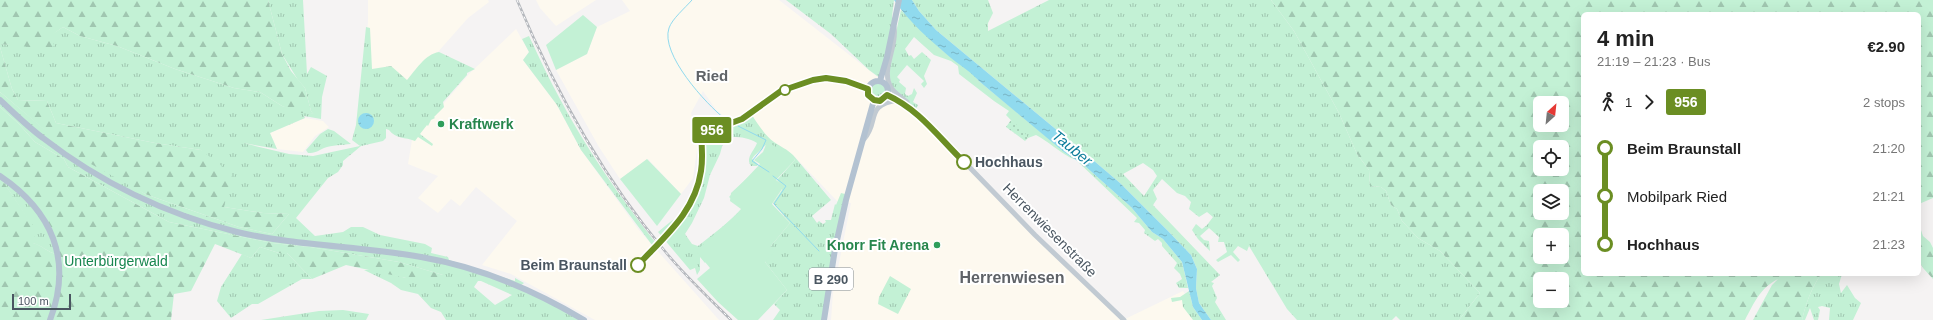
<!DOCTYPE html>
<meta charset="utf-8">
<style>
body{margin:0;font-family:Arial,sans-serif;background:#f2f2f2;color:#222;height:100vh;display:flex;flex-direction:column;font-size:15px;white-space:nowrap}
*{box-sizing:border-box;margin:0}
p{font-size:13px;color:#767676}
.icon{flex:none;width:22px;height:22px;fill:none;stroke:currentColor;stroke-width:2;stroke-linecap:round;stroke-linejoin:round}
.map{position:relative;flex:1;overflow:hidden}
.drawer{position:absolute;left:1581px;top:12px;width:340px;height:264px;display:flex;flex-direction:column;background:#fff;border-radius:6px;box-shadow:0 4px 16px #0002}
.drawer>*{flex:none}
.badge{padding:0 8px;border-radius:3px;font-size:14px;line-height:26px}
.needle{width:26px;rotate:27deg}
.tools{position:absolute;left:1533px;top:96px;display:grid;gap:8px}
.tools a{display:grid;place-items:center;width:36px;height:36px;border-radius:6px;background:#fff;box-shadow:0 4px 16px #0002;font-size:20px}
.scale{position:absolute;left:12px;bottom:10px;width:59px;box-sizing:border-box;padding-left:4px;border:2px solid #4a5661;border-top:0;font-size:11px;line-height:14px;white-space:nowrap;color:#4a5661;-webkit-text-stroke:3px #fff;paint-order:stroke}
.map>.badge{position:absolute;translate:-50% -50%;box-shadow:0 0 0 2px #fff}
.legs{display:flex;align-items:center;gap:6px;height:44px;padding:0 16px;font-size:13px}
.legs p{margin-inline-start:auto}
.head{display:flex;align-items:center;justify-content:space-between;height:68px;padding:0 16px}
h1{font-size:22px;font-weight:700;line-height:30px}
ul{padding:0 16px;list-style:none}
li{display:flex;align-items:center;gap:14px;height:48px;font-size:15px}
li i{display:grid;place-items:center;width:6px;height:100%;margin:0 5px;background:currentColor}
li i::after{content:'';width:10px;height:10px;margin:-5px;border:3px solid;border-radius:50%;background:#fff}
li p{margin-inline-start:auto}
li:first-child i{background:linear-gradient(#0000 50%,currentColor 0)}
li:last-child i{background:linear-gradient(currentColor 50%,#0000 0)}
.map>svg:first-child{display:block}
.commercial{fill:#fdf9ef}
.grass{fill:url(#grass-tufts);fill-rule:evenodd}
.forest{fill:url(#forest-firs);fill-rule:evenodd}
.park{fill:url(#park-dots)}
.garden{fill:#c3f1d5}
.water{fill:url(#water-ripples)}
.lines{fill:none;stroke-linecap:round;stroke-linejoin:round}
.stream{stroke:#90daee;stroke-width:1}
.minor{stroke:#c1cad2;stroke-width:5}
.major{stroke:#b3c2d1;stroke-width:6}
.rail-casing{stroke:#b5b8bd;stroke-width:2.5}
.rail{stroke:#fff;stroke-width:1;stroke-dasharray:3;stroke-linecap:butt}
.line-1-casing{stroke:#fff;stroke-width:9}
.line-1{stroke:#6b8e23;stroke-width:6}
.stop-1-dot{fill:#fff;stroke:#6b8e23;stroke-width:2}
.leisure-dot{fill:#2e9e5b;stroke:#fff;stroke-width:1.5}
.labels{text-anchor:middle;stroke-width:4;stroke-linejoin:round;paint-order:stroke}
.shield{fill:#fff;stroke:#808990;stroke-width:1}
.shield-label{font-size:13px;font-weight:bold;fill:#4a5661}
.leisure-label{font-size:14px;font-weight:bold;fill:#27864d;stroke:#fff;text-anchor:start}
.stop-label{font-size:14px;font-weight:bold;fill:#4a5661;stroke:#fff;text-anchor:start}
.street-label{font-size:14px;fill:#4a5661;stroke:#fff}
.park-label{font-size:14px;fill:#17864f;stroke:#fff}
.neighbourhood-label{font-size:15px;font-weight:bold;fill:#5f6368;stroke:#fff}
.water-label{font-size:15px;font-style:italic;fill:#0c7c9b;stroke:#fff}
.quarter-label{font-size:16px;font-weight:bold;fill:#5f6368;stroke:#fff}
</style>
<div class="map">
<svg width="1933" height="320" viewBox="0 0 1933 320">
<defs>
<pattern id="grass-tufts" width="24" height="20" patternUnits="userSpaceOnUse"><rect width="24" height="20" fill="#c3f1d5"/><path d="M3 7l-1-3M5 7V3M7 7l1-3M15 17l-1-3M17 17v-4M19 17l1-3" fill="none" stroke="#a0c6b0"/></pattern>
<pattern id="forest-firs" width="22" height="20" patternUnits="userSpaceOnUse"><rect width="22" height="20" fill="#c3f1d5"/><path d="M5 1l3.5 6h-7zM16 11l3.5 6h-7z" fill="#a0c6b0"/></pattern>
<pattern id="park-dots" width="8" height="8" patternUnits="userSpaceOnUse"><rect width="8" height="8" fill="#c3f1d5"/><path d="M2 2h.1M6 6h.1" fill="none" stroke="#a0c6b0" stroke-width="1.8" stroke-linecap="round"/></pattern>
<pattern id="water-ripples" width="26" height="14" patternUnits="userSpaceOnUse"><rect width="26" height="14" fill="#90daee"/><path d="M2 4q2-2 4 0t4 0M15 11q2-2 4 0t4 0" fill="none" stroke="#78b4c4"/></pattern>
</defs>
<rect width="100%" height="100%" fill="#f5f3f3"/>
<path class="commercial" d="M368,0H488L489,2L468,18L405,89L363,69L368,22Z
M536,0H596L556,26L540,8Z
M622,0H779L884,82L887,86V95L904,103L1123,320L1183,291L1200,320H831L833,293L851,203L838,202L795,157L734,124L717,111L703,91L691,113L698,143L693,178L681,194L648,159L620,179L599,147L556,70L587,54L597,27L630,11Z
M516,29L529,52L523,60L557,105L581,150L638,229L719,320H595L511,274L482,265L517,221L476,187L460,206L451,199L438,213L418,198L438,176L408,164L412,140L470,73Z
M305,118L323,121L329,127L315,136L303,152L277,149L270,133Z"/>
<path class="grass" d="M268,0H303L307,74L311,67L327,76L322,97L321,119L304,116L305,118L270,133L277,149L243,143L289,154L313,156L360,146L352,140L356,125L366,27L370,28L372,69L391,66L407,80C415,71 425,54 439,52L475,69L467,73V75L443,102L444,107L434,117L435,118L431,120L428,126L427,125L420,134L433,144L432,146L418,137L415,141C405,137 396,139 389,130L386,129V138L383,141L361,146L343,161V165L338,172L328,178L296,218L315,236L343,232L351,227H363L380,235L425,244L432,248L431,253L448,257L449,260L515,281V278L524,283L520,286L584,320H446L441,312L431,308L418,294L401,290L391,283L364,270H376L406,278L443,275L399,262L310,247L272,243L169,222L68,167L64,159L35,142L19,124L0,107V92L43,128L145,194L239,227L272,234L289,214L263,213L224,207L201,150L155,143L56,123L47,101L18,100L12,89L0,47V44C23,46 44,41 63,27L80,36L117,46L175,69L234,88L260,92L282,106L314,114L311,111L305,88L298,80L282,54ZM478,281H481L512,295L495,305L474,287Z
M786,0H894L892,17L895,21L880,78L869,70L831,34Z
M912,0H988L993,13L988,23V31L1049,0H1271L1294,31L1339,113L1357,154L1369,170L1370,186L1381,187L1386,191L1391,205L1397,209L1402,221L1418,238L1440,251L1480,293L1459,320H1400L1396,316L1392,320H1297L1287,309L1249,246L1247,251L1238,246L1233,252L1240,260L1238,262L1231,255L1218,262L1216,260L1227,252L1224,242H1218L1219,237L1209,228L1200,236L1204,240L1209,241L1210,251L1198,239L1192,230L1196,224L1202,229L1207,225L1213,217L1207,212L1199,217L1189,209L1191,202L1185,196L1177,193L1162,179L1153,190L1157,199L1153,205L1220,275L1211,282L1214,283L1212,286L1217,298L1215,302L1226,320H1211L1199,303L1196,288L1197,269L1191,255L1168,231L1120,183L1093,160L936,30L919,11ZM1143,163L1153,170L1157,176L1144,196L1123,174Z
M901,10L943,51L968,69L980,82L1065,152L1085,166L1131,207L1152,232L1163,239L1182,262L1188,288H1179L1176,283L1182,279L1180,274L1174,268L1177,263L1162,246V243L1158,239L1155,241L1144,233L1145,230L1139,223L1134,222L1137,218L1075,159C1068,159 1045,139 1036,135L1028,138L1006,115L1009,111L994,101L959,74L958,66L951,61L934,55L914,37L905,49L909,56L911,55L914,59L922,52L931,60L924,76L927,84L924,88L921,84L924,81L907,65L897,77L900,80L899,82L906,88L905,94L908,96L912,94L914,88L917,93L913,102L918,105L915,111L892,90L888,68Z
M529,36C539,57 549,79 560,99C587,150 620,197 655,242L652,245L581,150L557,105L523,60L529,52L522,39Z
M868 91a10 10 0 1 1 20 0a10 10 0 1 1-20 0Z
M753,111L752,115C757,123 766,137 774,142C781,147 787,149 793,155L831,200L812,216L817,223L819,221L823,224L826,222L825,220H831L835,204L836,205L841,193L845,194L824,320H773L780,310L774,304L787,290L765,262L770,247L790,223L773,203L782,190V186L777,180L795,160L768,143L754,156L752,159L758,164L757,166H751C745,158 754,151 757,143C749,138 742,137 732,137L730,140C727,135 727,129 728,124L742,119Z
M721,127L723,143L720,154L710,175L704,198L692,223L685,234L692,244L698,246L731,220L741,209L730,201L731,193L759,167L746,205L705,263L700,257V270L697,275L695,268L690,270L658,232C663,228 669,222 675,219C678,217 682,217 684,215C703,195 702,159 701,133Z
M328,129L334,131L351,144C342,145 332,145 324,148C318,151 315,153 308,153L306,150L320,134Z
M0,177L38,210L57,254C48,253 42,245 32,243L35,230Z
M260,247L279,253H287L312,279H302L258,304H252L231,318L217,301L221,287L242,254L251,258Z
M1821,274H1842L1839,284L1841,293L1847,285L1855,298L1861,303L1853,320H1829L1830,308L1822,306L1818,307L1820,310L1818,320H1814L1810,308L1805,320H1802C1806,303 1811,289 1821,274Z
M890,276L911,289L898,314L878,304L879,297Z
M1189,291L1193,307L1202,320H1193L1183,307L1182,300L1172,302L1171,298L1180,297Z
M343,310L369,314L366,320H261L319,311Z"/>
<path class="forest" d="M0,0H268L282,54L291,71L305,88L311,111L315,114L301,113L282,106L260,92L234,88L175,69L117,46L80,36L63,27L52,35L54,46L49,49L0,44Z
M1271,0H1933V198L1919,204V14H1583V274H1821C1811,289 1806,303 1802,320H1753L1772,285L1778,279C1760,288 1754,303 1745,320H1459L1480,293L1440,251L1418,238L1402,221L1397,209L1391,205L1386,191L1381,187L1370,186L1369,170L1357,154L1339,113L1294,31ZM1540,103H1562V125H1540ZM1540,147H1562V169H1540ZM1540,191H1562V213H1540ZM1540,235H1562V257H1540ZM1540,279H1562V301H1540Z
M0,47L12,89L18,100L47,101L56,123L155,143L201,150L232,174L224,207L263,213L289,214L272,234L239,227L145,194L73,154L0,92Z
M0,107L19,124L35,142L64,159L68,167L169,222L272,243L310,247L399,262L443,275V281L406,278L346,265L312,279L287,253H279L260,247L251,258L215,244L191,291L174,294L171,320H0V177L36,230L33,243C42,245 48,253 57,254L38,210L0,176Z
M1919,224L1923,236L1930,242L1933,248V279L1923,268L1919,261Z"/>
<path class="park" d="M1011,120L1022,129L1028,138L1025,141L1006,127Z"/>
<path class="garden" d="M583,15L597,27L587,54L556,70L546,45Z
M767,142L789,154L795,160L776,180L784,186L772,204L790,223L770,247L775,251L765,262L787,290L758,320H738L718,302L697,279L710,268L696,251L743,208L729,197L760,164L754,160L763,152Z
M647,159L681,194L657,226L620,179Z"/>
<path class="water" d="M894,0H912L919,11L936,30L1093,160L1120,183L1168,231L1191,255L1197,269L1196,288L1199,303L1211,320H1202L1193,307L1182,262L1163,239L1152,232L1131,207L1085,166L1064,152L980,82C971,72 961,66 951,58C931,41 909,22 894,0Z
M358 121a8 8 0 1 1 16 0a8 8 0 1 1-16 0Z"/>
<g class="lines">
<path class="stream" d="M692,0C685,8 672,19 669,28C660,54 706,104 725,119
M738,126L766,140L762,149L752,161L769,172
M773,176L786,186L774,204L819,251"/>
<path class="minor" d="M894,27C898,47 879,71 892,89C896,94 902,98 907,102
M887,95L915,111L1035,235L1124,320
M864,139C880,121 864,105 898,100"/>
<path class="major" d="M868 91a10 10 0 1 1 20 0a10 10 0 1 1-20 0Z
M880,81L887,57L899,0
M0,100C14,113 28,127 43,138C101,183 166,214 237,232C297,246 360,246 421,257C479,267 534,290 584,320
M0,176C52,211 73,260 50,320
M824,320L835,249L846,200L874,100"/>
<g class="rail-casing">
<path id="rail" d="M517,0C555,90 601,175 664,250C684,275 708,297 731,320"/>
</g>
<use href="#rail" class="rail"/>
</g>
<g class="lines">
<g class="line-1-casing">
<path id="line-1" d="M638,265C665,236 695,212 701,171C703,159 702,146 701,134L742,119L781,91L813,80L826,78L846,81L868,89V95L874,100L880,101L887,95C920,110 939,138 964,162"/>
</g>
<use href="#line-1" class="line-1"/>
</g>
<g class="stop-1-dot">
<circle cx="785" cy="90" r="5"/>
<circle cx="964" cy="162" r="7"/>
<circle cx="638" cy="265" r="7"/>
</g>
<g class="leisure-dot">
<circle cx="441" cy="124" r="4"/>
<circle cx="937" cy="245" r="4"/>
</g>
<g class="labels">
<rect class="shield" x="809" y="268" width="44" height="22" rx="3"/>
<g class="shield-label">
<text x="831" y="284">B 290</text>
</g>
<g class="leisure-label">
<text x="449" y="129">Kraftwerk</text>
<text x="929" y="250" text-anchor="end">Knorr Fit Arena</text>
</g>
<g class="stop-label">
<text x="975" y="167">Hochhaus</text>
<text x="627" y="270" text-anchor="end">Beim Braunstall</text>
</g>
<g class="street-label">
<text transform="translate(1050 230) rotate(45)" y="5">Herrenwiesenstraße</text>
</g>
<g class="park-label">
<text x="116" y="266">Unterbürgerwald</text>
</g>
<g class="neighbourhood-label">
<text x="712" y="81">Ried</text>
</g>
<g class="water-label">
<text transform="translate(1072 148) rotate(39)" y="5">Tauber</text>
</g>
<g class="quarter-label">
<text x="1012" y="283">Herrenwiesen</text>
</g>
</g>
</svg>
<div class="tools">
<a><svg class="needle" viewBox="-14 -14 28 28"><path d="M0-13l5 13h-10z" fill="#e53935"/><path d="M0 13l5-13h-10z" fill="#767676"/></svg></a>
<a><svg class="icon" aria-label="locate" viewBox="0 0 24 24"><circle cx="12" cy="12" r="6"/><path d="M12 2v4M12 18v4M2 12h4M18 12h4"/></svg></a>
<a><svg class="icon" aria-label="layers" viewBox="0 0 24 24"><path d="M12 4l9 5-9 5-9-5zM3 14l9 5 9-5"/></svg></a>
<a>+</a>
<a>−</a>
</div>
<div class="scale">100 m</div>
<b class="badge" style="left:712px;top:130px;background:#6b8e23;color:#fff">956</b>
<section class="drawer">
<div class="head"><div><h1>4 min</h1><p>21:19 – 21:23 · Bus</p></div><b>€2.90</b></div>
<div class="legs"><svg class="icon" aria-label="walk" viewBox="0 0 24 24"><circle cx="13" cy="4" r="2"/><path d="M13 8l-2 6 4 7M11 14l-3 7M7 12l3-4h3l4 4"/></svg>1<svg class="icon" aria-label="forward" viewBox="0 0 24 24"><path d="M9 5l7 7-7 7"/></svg><b class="badge" style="background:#6b8e23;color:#fff">956</b><p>2 stops</p></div>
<ul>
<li><i style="color:#6b8e23"></i><b>Beim Braunstall</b><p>21:20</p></li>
<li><i style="color:#6b8e23"></i><span>Mobilpark Ried</span><p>21:21</p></li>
<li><i style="color:#6b8e23"></i><b>Hochhaus</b><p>21:23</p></li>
</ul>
</section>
</div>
